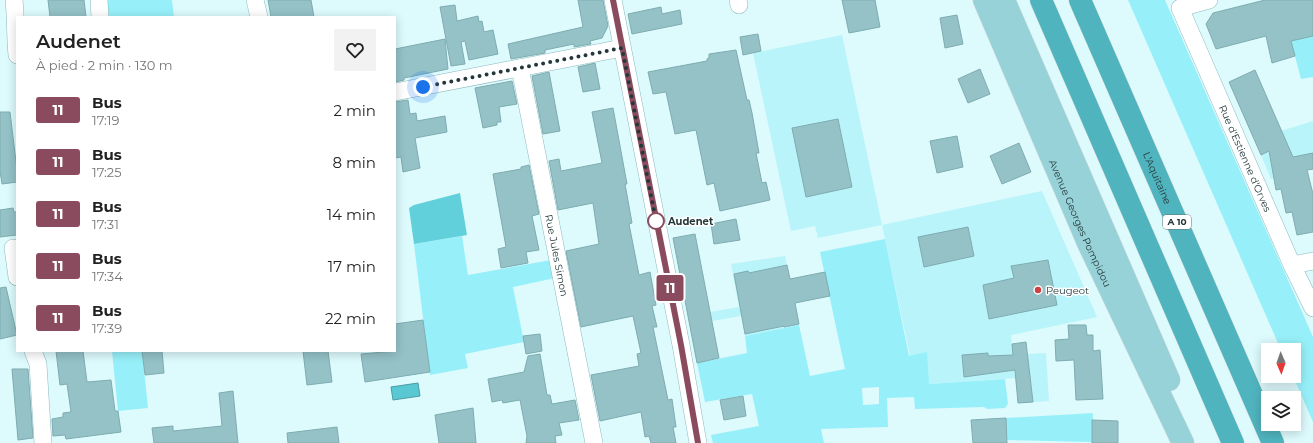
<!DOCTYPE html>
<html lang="fr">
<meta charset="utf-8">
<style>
body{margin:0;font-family:Montserrat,sans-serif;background:#f2f2f2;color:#222;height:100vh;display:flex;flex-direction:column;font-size:15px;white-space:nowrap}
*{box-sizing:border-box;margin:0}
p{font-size:13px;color:#767676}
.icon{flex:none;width:22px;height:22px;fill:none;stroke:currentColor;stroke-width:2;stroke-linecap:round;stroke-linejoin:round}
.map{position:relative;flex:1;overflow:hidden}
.details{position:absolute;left:16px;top:16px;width:380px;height:336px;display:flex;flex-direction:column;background:#fff;border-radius:0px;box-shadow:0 2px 10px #0003}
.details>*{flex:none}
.badge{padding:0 8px;border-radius:3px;font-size:14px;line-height:26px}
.needle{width:26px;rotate:178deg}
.controls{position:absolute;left:1261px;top:343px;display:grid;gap:8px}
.controls a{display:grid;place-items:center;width:40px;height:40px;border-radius:0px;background:#fff;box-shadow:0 2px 10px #0003;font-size:20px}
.you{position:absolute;width:20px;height:20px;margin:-10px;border:3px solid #fff;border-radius:50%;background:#1a73e8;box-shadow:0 0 0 6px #1a73e833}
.map>.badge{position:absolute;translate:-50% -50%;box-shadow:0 0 0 2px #fff}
.round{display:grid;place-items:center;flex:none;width:42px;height:42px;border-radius:0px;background:#f2f2f2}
.summary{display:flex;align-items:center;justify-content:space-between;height:68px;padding:0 20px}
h1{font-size:19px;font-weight:600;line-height:30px}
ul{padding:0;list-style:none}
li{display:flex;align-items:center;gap:12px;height:52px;padding:0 20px}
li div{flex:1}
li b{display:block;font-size:15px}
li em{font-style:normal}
li .badge{min-width:44px;font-weight:700;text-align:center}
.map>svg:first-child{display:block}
.built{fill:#b9f4fa}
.green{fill:#97f0f9;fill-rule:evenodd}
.forest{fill:#62d0db}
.water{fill:#5ac8d3;stroke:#4a9ca5}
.building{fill:#94c2c7;stroke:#7eacb0}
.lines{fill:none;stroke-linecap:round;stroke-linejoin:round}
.minor-casing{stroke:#8bb9be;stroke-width:18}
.primary-casing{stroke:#d8dbdb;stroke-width:23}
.motorway-casing{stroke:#d8dbdb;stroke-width:23}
.minor{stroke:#fff;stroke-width:17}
.primary{stroke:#96d2d8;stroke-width:22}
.motorway{stroke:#50b4be;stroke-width:22}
.line-casing{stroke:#fff;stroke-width:9}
.line{stroke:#8b4b5f;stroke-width:6}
.walk{stroke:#243739;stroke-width:4;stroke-dasharray:0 7.2}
.stop-dot{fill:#fff;stroke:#8b4b5f;stroke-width:2}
.poi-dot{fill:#d04142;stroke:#fff;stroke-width:1.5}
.labels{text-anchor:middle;stroke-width:3;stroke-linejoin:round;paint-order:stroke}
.shield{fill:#fff;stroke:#667374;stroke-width:1}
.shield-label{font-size:9px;font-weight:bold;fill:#243739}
.street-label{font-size:10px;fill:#243739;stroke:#fff}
.stop-label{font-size:10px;font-weight:bold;fill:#243739;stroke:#fff;text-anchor:start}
.poi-label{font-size:10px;fill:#243739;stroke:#fff;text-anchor:start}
</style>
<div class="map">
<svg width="1313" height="443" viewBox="0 0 1313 443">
<rect width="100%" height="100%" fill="#ddfafd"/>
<path class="built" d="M842,35L882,225L1042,191L1097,317L1011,335L1013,355L1046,353L1049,401L1018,403L1015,378L929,384L910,356L882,225L818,238L815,226L791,231L753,53Z
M1313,121V169L1271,179L1261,155L1286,142L1281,131Z
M785,256L799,325L745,336L741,316L712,321L710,312L739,307L731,264Z"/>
<path class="green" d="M102,0H172L174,17H104Z
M1128,0H1165L1313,337V422L1293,376H1294V350H1281Z
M1313,36V77L1301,79L1291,41Z
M462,236L468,275L551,260L555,278L513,287L524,342L465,354L468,368L430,375L414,244Z
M885,239L909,356L927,352L929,384L1005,379L1008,404L1005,408L987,409L984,407L915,409L914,397L887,398L888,427L821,429L824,443H713L711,435L759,426L752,394L705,402L697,363L747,353L745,336L799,325L810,376L845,369L820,252ZM879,387V404L863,405L862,388Z
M112,351H142L148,408L118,411Z
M1093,413L1092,442L1007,440L1006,418Z"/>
<path class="forest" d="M460,193L467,235L414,244L409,208L414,205Z"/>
<path class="water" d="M418,383L420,396L393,400L391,387Z"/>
<path class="building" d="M48,0H84L86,17H50Z
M268,0H311L314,17H271Z
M578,0H603L608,26L602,38L590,41L591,44L574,47V44L545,50V53L511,59L508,44L583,27Z
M842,0H875L880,27L849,33Z
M1265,0H1313V36L1291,41L1295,56L1272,63L1266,36L1216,49L1206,24L1213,13Z
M455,5L457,21L478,16L479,22L482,21L484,32L493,30L498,54L469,60L465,41L461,42L465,64L451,66L440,7Z
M661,7L662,14L680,10L682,24L632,34L628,14Z
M957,15L963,44L945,48L940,18Z
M758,34L761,51L743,55L740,37Z
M445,39L448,69L404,78V80L395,82V49Z
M736,50L747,100H749L752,113L759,153H756L762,183L766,182L770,200L720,211L714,183L707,185L696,130L675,134L666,92L653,94L648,72L707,61V59L709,58V54Z
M595,63L600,89L583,92L578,67Z
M980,69L990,94L968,103L958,79Z
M1255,70L1293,157L1313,153V169L1307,170L1313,194V232L1297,235L1292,212L1286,213L1281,189L1276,190L1269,151L1261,155L1229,82Z
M549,72L560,131L543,134L532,76Z
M512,81L517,104L499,107L501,122H497V125L483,128L475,88Z
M408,100L410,114L416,113L417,121L445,116L447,132L415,138L420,168L403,172L401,157L395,158V102Z
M613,108L627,184H625L632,223L629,224L639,275L650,272L656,305L652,306L657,327H653L668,400L672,399L676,427H673L676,443H651L649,436L645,437L641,412L600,421L591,375L639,366L637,354L641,353L633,316L581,327L566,251L599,244L593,203L558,210L549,161L559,159L561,171L602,163L592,112Z
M0,112H10L17,170V182L2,184L0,171Z
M838,119L852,187L806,197L792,128Z
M957,136L963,167L937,173L930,141Z
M1019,143L1031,172L1002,184L990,156Z
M529,165L539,214L532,216L539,250L526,252L528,263L501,268L498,249L506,247L493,174L521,169V167Z
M13,208L14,212H17V235L0,237V210Z
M736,219L740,240L714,244L711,224Z
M968,227L974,256L924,267L918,237Z
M695,234L719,358L697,363L673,238Z
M1048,260L1057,305L989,319L983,285L1014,278L1011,266Z
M787,265L790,279L825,272L830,296L795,303L799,324L784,327V326L745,334L734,274L748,271L749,273Z
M6,287L17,335L0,339V288Z
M423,320L430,372L365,382L361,354L395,351V324Z
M1068,325H1086L1087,335H1093V351L1100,350L1103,399L1076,400L1074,360L1056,361L1055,340L1069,339Z
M540,334L542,351L526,354L523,336Z
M1026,342L1033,402L1018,403L1015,370L964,377L962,355L988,353V356L1013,355L1012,344Z
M56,351H83L87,382L111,380L115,411H118L121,432L66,439L65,435L53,436L52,419L63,417V413L71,412L67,384L60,385Z
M142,351H162L164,373L145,375Z
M303,351H328L332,382L307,385Z
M540,354L547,395H550L552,404L575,400L579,420L559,423L562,435L555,436L556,443H526L527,436L520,400L503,403L502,400L492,402L488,379L524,372L528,356Z
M12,369H28L33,438L18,440Z
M233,391L238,443H154L152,428L173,426V431L222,426L219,393Z
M743,396L746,416L724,420L720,400Z
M473,408L476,443H439L435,415Z
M1006,418L1007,443H973L971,420Z
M1092,420L1118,421V443H1092Z
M337,427L339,443H288L287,433Z"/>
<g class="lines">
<g class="minor-casing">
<g id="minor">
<path d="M14,0C16,18 15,36 17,55"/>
<path d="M99,0L100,17"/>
<path d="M255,0L259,17"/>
<path d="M613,0L681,345L698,443"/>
<path d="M738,0L739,5"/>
<path id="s1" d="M1209,0L1180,8L1292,265L1313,308"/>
<path id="s2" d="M520,68L594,443"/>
<path d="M395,92L622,48"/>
<path d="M13,248L17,277"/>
<path d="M1292,265L1313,261"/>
<path d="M33,351L38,364L43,443"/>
</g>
</g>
<g class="primary-casing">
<g id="primary">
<path id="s3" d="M984,0L1088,243L1183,443"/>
<path d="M1004,0L1169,380"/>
</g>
</g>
<g class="motorway-casing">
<g id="motorway">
<path d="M1041,0L1233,443"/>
<path id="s4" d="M1080,0L1273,443"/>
</g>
</g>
<use href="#minor" class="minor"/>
<use href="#primary" class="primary"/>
<use href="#motorway" class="motorway"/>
</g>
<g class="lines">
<g class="line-casing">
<path id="line" d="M613,0L681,345L698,443"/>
</g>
<use href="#line" class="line"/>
<path class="walk" d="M423,87L622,48L656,221"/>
</g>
<circle class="stop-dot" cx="656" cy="221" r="8"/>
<circle class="poi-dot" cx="1038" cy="290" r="4"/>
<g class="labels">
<rect class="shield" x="1163" y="215" width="28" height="14" rx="3"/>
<g class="shield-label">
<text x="1177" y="225">A 10</text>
</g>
<g class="street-label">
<text dy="4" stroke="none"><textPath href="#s1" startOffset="194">Rue d'Estienne d'Orves</textPath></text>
<text dy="4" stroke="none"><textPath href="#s4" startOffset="194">L'Aquitaine</textPath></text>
<text dy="4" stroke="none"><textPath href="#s3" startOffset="243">Avenue Georges Pompidou</textPath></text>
<text dy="4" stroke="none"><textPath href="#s2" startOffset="191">Rue Jules Simon</textPath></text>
</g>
<g class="stop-label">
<text x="668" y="225">Audenet</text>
</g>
<g class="poi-label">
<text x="1046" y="294">Peugeot</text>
</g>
</g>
</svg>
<div class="controls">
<a><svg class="needle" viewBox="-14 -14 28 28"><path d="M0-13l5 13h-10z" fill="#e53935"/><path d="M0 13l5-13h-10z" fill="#767676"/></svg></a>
<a><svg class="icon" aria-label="layers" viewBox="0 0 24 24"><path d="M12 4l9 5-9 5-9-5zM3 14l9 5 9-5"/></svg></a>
</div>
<div class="you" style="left:423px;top:87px"></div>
<b class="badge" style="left:670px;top:288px;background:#8b4b5f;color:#fff">11</b>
<section class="details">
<div class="summary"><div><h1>Audenet</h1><p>À pied · 2 min · 130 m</p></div><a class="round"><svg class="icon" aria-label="heart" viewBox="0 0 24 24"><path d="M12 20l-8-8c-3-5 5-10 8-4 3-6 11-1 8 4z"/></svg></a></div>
<ul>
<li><span class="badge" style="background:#8b4b5f;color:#fff">11</span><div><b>Bus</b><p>17:19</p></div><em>2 min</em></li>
<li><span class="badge" style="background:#8b4b5f;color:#fff">11</span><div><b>Bus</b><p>17:25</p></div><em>8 min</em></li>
<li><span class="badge" style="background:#8b4b5f;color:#fff">11</span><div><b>Bus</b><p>17:31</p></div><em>14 min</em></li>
<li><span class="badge" style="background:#8b4b5f;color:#fff">11</span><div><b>Bus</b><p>17:34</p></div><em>17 min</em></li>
<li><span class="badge" style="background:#8b4b5f;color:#fff">11</span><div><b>Bus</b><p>17:39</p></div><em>22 min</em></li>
</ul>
</section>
</div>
